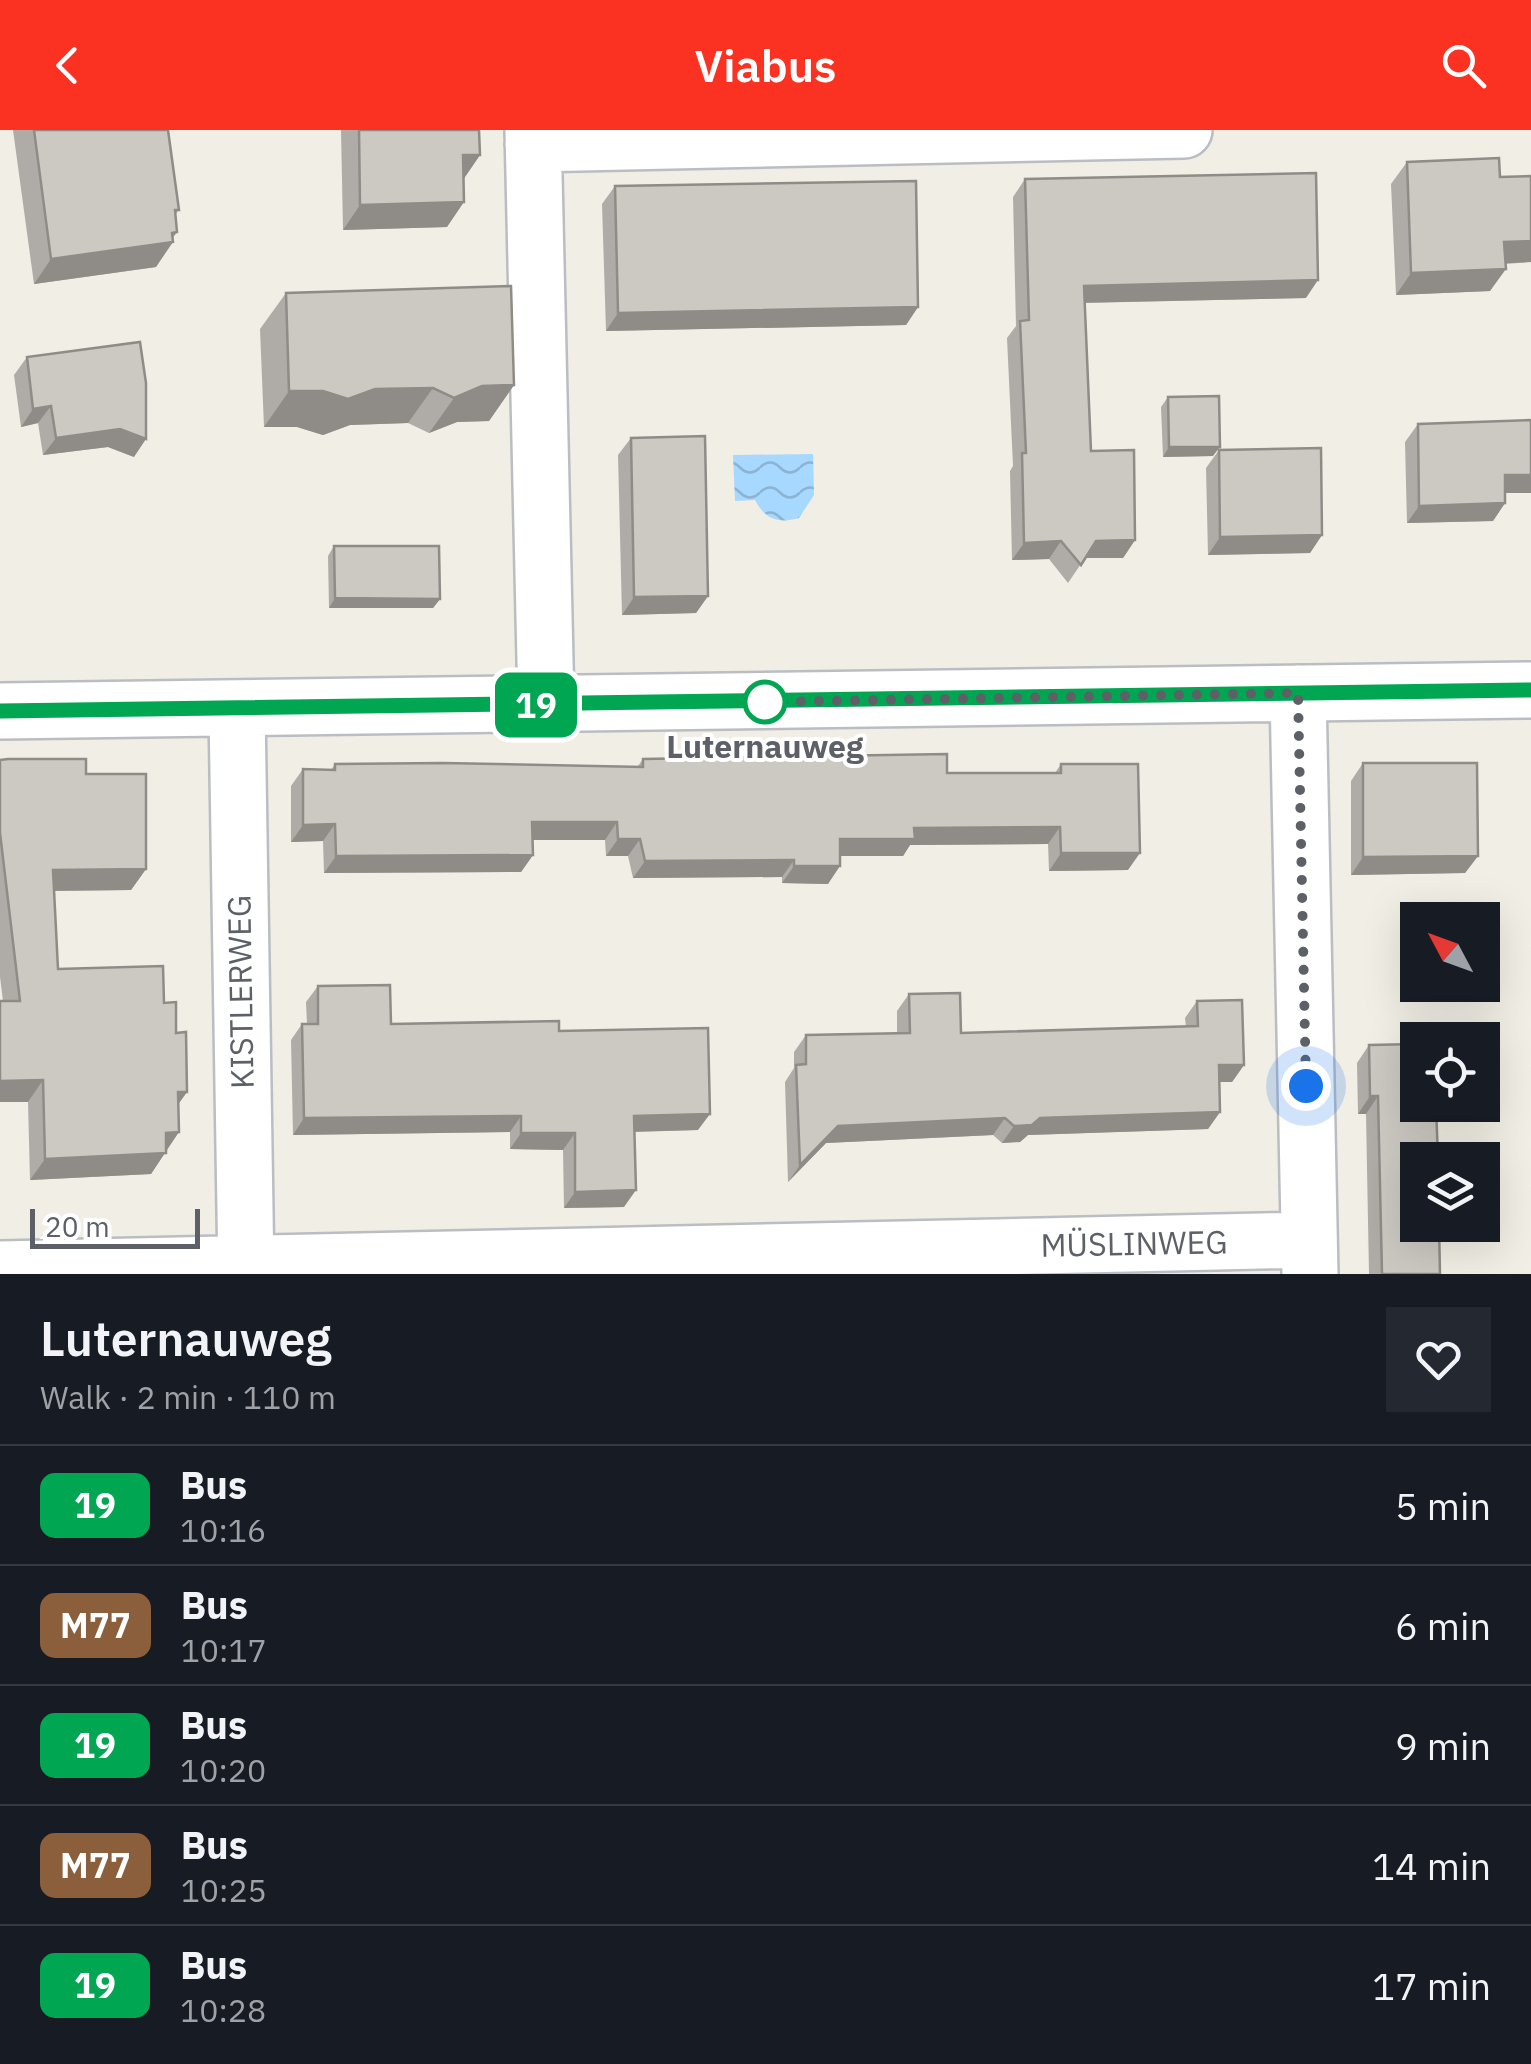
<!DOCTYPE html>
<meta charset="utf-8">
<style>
body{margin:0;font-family:"IBM Plex Sans",sans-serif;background:#242831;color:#f1f3f6;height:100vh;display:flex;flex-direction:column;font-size:38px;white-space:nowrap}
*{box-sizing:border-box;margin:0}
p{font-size:32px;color:#9ea1a6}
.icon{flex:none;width:55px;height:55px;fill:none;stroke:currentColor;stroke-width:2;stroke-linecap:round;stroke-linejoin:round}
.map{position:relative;height:1144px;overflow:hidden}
.drawer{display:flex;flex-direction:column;background:#171b24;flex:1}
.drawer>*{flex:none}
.badge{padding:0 20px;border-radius:15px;font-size:35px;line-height:65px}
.needle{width:65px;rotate:311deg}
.fabs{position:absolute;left:1400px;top:772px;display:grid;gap:20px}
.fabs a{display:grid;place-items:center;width:100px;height:100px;border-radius:0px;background:#171b24;box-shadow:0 10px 40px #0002;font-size:50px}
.scale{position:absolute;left:30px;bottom:25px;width:170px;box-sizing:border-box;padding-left:10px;border:5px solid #5d6167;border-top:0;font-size:28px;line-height:35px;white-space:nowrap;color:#5d6167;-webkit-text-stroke:8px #fff;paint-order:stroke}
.you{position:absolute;width:50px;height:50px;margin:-25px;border:8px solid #fff;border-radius:50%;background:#1a73e8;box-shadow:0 0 0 15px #1a73e833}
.map>.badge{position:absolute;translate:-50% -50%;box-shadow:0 0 0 5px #fff}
.round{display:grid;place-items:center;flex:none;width:105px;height:105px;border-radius:0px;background:#242831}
.summary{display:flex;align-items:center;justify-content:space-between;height:170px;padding:0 40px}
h1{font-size:48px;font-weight:600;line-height:75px}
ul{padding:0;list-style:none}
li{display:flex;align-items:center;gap:30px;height:120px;padding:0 40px;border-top:2px solid #363941}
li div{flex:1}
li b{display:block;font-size:38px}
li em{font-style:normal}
li .badge{min-width:110px;font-weight:700;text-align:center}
header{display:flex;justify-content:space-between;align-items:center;height:130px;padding:0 40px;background:#fb3221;color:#fff;font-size:45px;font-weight:600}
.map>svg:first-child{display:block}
.water{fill:url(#water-waves)}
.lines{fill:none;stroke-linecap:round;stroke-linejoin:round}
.minor-casing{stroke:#babdc2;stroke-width:60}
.minor{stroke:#fff;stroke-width:55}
.wall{fill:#afaca7}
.shaded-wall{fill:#8f8c88}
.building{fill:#ccc8c2;stroke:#8f8c88;stroke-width:2.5}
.line-casing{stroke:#fff;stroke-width:22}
.line{stroke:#00a651;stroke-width:15}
.walk{stroke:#5d6167;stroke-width:10;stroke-dasharray:0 18}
.stop-dot{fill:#fff;stroke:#00a651;stroke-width:5}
.labels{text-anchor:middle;stroke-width:8;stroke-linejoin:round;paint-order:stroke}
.stop-label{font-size:32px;font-weight:bold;fill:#5d6167;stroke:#fff}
.street-label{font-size:32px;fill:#5d6167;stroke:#fff}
</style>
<header><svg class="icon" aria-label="back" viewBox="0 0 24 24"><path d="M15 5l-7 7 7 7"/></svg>Viabus<svg class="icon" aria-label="search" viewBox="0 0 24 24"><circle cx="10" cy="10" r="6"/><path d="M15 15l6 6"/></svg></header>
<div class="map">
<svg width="1531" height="1144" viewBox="0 0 1531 1144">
<defs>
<pattern id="water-waves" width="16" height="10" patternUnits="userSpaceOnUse" patternTransform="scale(2.5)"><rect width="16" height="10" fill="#a7d8ff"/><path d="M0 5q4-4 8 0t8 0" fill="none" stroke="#8bb3d2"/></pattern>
</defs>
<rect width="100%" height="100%" fill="#f1eee5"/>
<path class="water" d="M813,324L814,365L799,388C778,394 765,389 755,370L735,371L733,325Z"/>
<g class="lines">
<g class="minor-casing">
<path id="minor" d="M533,0L546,575
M533,14L1184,0
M1298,563L1310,1144
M237,580L246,1144
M0,581L1531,560
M0,1139L1309,1110"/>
</g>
<use href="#minor" class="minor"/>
</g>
<path class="wall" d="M13,0H168L179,80L175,85L172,108L156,137L34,154Z
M341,0H479L480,25L464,48L447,97L343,100Z
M1407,32L1500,47L1531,132L1505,134L1490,161L1396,165L1391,54Z
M1025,49L1306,168L1084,173L1091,321L1135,410L1123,428H1085L1068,453L1049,429L1012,430L1010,341L1013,336L1007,208L1016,196L1013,67Z
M615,56L918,177L906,195L606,201L602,74Z
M286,163L514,255L489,291L457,292L429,303L408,293L350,295L323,305L297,297H264L260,199Z
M27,227L134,327L108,317L43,325L38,293L21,297L14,245Z
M1168,267L1213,326L1163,327L1161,277Z
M1418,294L1505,363V373L1493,391L1407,393L1405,312Z
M631,308L708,466L696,483L622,485L618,325Z
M1219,320L1322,405L1310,423L1208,425L1206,338Z
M334,416L440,469L433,478H329L328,426Z
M643,629L947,643H1055L1061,634L1128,740L1049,741L1048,714L910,715L903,726H840L828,754L782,753V747L633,748L628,726H606L605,710H533V725L521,742L324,743L323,711L291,712V656L303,639L331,640L335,634L638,636Z
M0,630L86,644L146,739L131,760L54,761L58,839L164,873L176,903L187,962L178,974L166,1021L151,1044L30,1050L28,972L3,871L0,847Z
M1363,633L1478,726L1465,743L1351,745V651Z
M318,856L391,894L559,901L698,1000L634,1002L624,1077L564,1078L563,1020L510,1019V1002L293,1005L291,910L302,894H307L306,872Z
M909,864L961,903L1186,897L1185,888L1197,871L1244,935L1232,952H1219L1220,982L1208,999L1028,1005L1020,1012L1002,1013L993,1005L826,1013L788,1052L785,952L794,938V922L806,905L897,903V881Z
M1369,915L1418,975H1461L1456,982H1437L1440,1144H1369L1366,984H1358L1357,933Z"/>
<path class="shaded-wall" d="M463,25H480L463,50Z
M464,72L447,97L343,100L360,75Z
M177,102L169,113L173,112L156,137L34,154L51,129Z
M1531,111V132L1488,134L1504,112Z
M1506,139L1490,161L1396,165L1411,143Z
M1318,150L1306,168L1071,173L1084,156Z
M918,177L906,195L606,201L618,183Z
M514,255L489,291L457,292L429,303L454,268L482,256Z
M433,258L408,293L350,295L323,305L297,297H264L289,261Z
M51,276L38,293L21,297L33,279Z
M120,299L146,309L134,327L108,317L43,325L56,308Z
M1169,317H1220L1213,326L1163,327Z
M1505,345H1531V363H1492Z
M1505,373L1493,391L1407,393L1419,376Z
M1322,405L1310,423L1208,425L1220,407Z
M1135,410L1123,428H1083L1096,411Z
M1061,411L1049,429L1012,430L1024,413Z
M708,466L696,483L622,485L634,467Z
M335,468L440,469L433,478H329Z
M532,692H617L605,710H520Z
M335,694L323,711L291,712L303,695Z
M1060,697L1048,714L910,715L903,726H828L840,709L914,698Z
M618,709H640L628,726H606Z
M1061,723H1140L1128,740L1049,741Z
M533,725L521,742L324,743L336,726Z
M1478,726L1465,743L1351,745L1363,727Z
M794,730L782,747L633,748L645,731Z
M794,736H840L828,754L782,753Z
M146,739L131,760L38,761L53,740Z
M1219,935H1244L1232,952H1207Z
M43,950L28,972H0V951Z
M178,962H187L172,983Z
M1370,966H1378L1366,984H1358Z
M1429,975H1461L1456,982L1424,983Z
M1220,982L1208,999L1028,1005L1020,1012L1002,1013L1014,996L1040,988Z
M710,984L698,1000L622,1002L634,986Z
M521,986L510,1002L293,1005L304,988Z
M1005,988L993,1005L826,1013L788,1052L800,1035L838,996Z
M179,1002L151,1044L30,1050L45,1029L166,1003Z
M521,1003H575L563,1020L510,1019Z
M636,1060L624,1077L564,1078L575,1062Z"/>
<path class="building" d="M34,0H168L179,80H175L177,102L172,103L173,112L51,129Z
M359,0H479L480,25H463L464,72L360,75Z
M1499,28L1500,47L1531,46V111L1504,112L1506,139L1411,143L1407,32Z
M1316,43L1318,150L1084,156L1091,321L1134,320L1135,410L1096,411L1081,435L1061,411L1024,413L1022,323H1026L1020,191L1029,190L1025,49Z
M916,51L918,177L618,183L615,56Z
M511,156L514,255L482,256L454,268L433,258L375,259L348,269L323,261H289L286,163Z
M140,212L146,253V309L120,299L56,308L51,276L33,279L27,227Z
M1219,266L1220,317H1169L1168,267Z
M1531,290V345H1505V373L1419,376L1418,294Z
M705,306L708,466L634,467L631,308Z
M1321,318L1322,405L1220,407L1219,320Z
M334,416H439L440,469L335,468Z
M947,624V643H1061V634H1138L1140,723H1061L1060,697L914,698L915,709H840V736H794V730L645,731L640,709H618L617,692H532L533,725L336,726L335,694L303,695V639L335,640V634L443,633L643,637V629Z
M8,629H86V644H146V739L53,740L58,839L163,836L164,873L176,872V903L186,902L187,962H178L179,1002L166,1003V1023L45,1029L43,950L0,951V871H20L0,703V630Z
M1363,633H1477L1478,726L1363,727Z
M390,855L391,894L559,891V901L708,898L710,984L634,986L636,1060L575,1062V1003H521V986L304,988L302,894H318V856Z
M960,863L961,903L1198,896L1197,871L1242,870L1244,935H1219L1220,982L1040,988L1032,995L1014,996L1005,988L838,996L800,1035L796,935L806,934V905L910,903L909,864Z
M1418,914V975H1436L1438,1030H1418V1095H1439L1440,1144H1382L1378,966H1370L1369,915Z"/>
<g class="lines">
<g class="line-casing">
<path id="line" d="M0,581L1531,560"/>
</g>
<use href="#line" class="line"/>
<path class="walk" d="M765,572L1298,563L1306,956"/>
</g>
<circle class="stop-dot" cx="765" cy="572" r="20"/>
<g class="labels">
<g class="stop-label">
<text x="765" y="628">Luternauweg</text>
</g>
<g class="street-label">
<text transform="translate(241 862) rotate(-91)" y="11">KISTLERWEG</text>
<text transform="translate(1134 1114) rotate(-1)" y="11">MÜSLINWEG</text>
</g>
</g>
</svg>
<div class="fabs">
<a><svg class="needle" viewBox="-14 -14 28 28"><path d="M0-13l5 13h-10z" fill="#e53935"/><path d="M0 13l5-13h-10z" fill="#9ea1a6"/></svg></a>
<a><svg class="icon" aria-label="locate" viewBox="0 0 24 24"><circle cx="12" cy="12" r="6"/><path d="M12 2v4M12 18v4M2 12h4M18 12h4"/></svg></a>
<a><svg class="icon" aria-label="layers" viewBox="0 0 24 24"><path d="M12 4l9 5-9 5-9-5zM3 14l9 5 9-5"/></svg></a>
</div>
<div class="scale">20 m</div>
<div class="you" style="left:1306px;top:956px"></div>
<b class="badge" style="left:536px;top:575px;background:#00a651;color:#fff">19</b>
</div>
<section class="drawer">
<div class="summary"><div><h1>Luternauweg</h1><p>Walk · 2 min · 110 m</p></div><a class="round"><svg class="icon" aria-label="heart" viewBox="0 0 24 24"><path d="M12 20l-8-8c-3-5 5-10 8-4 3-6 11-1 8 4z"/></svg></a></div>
<ul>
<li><span class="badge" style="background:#00a651;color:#fff">19</span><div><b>Bus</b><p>10:16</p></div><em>5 min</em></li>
<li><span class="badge" style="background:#8b5e3c;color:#fff">M77</span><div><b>Bus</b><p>10:17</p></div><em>6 min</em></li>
<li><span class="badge" style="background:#00a651;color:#fff">19</span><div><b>Bus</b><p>10:20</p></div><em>9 min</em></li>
<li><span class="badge" style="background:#8b5e3c;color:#fff">M77</span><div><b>Bus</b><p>10:25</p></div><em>14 min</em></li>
<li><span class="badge" style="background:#00a651;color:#fff">19</span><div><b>Bus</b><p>10:28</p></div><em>17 min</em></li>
</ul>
</section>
